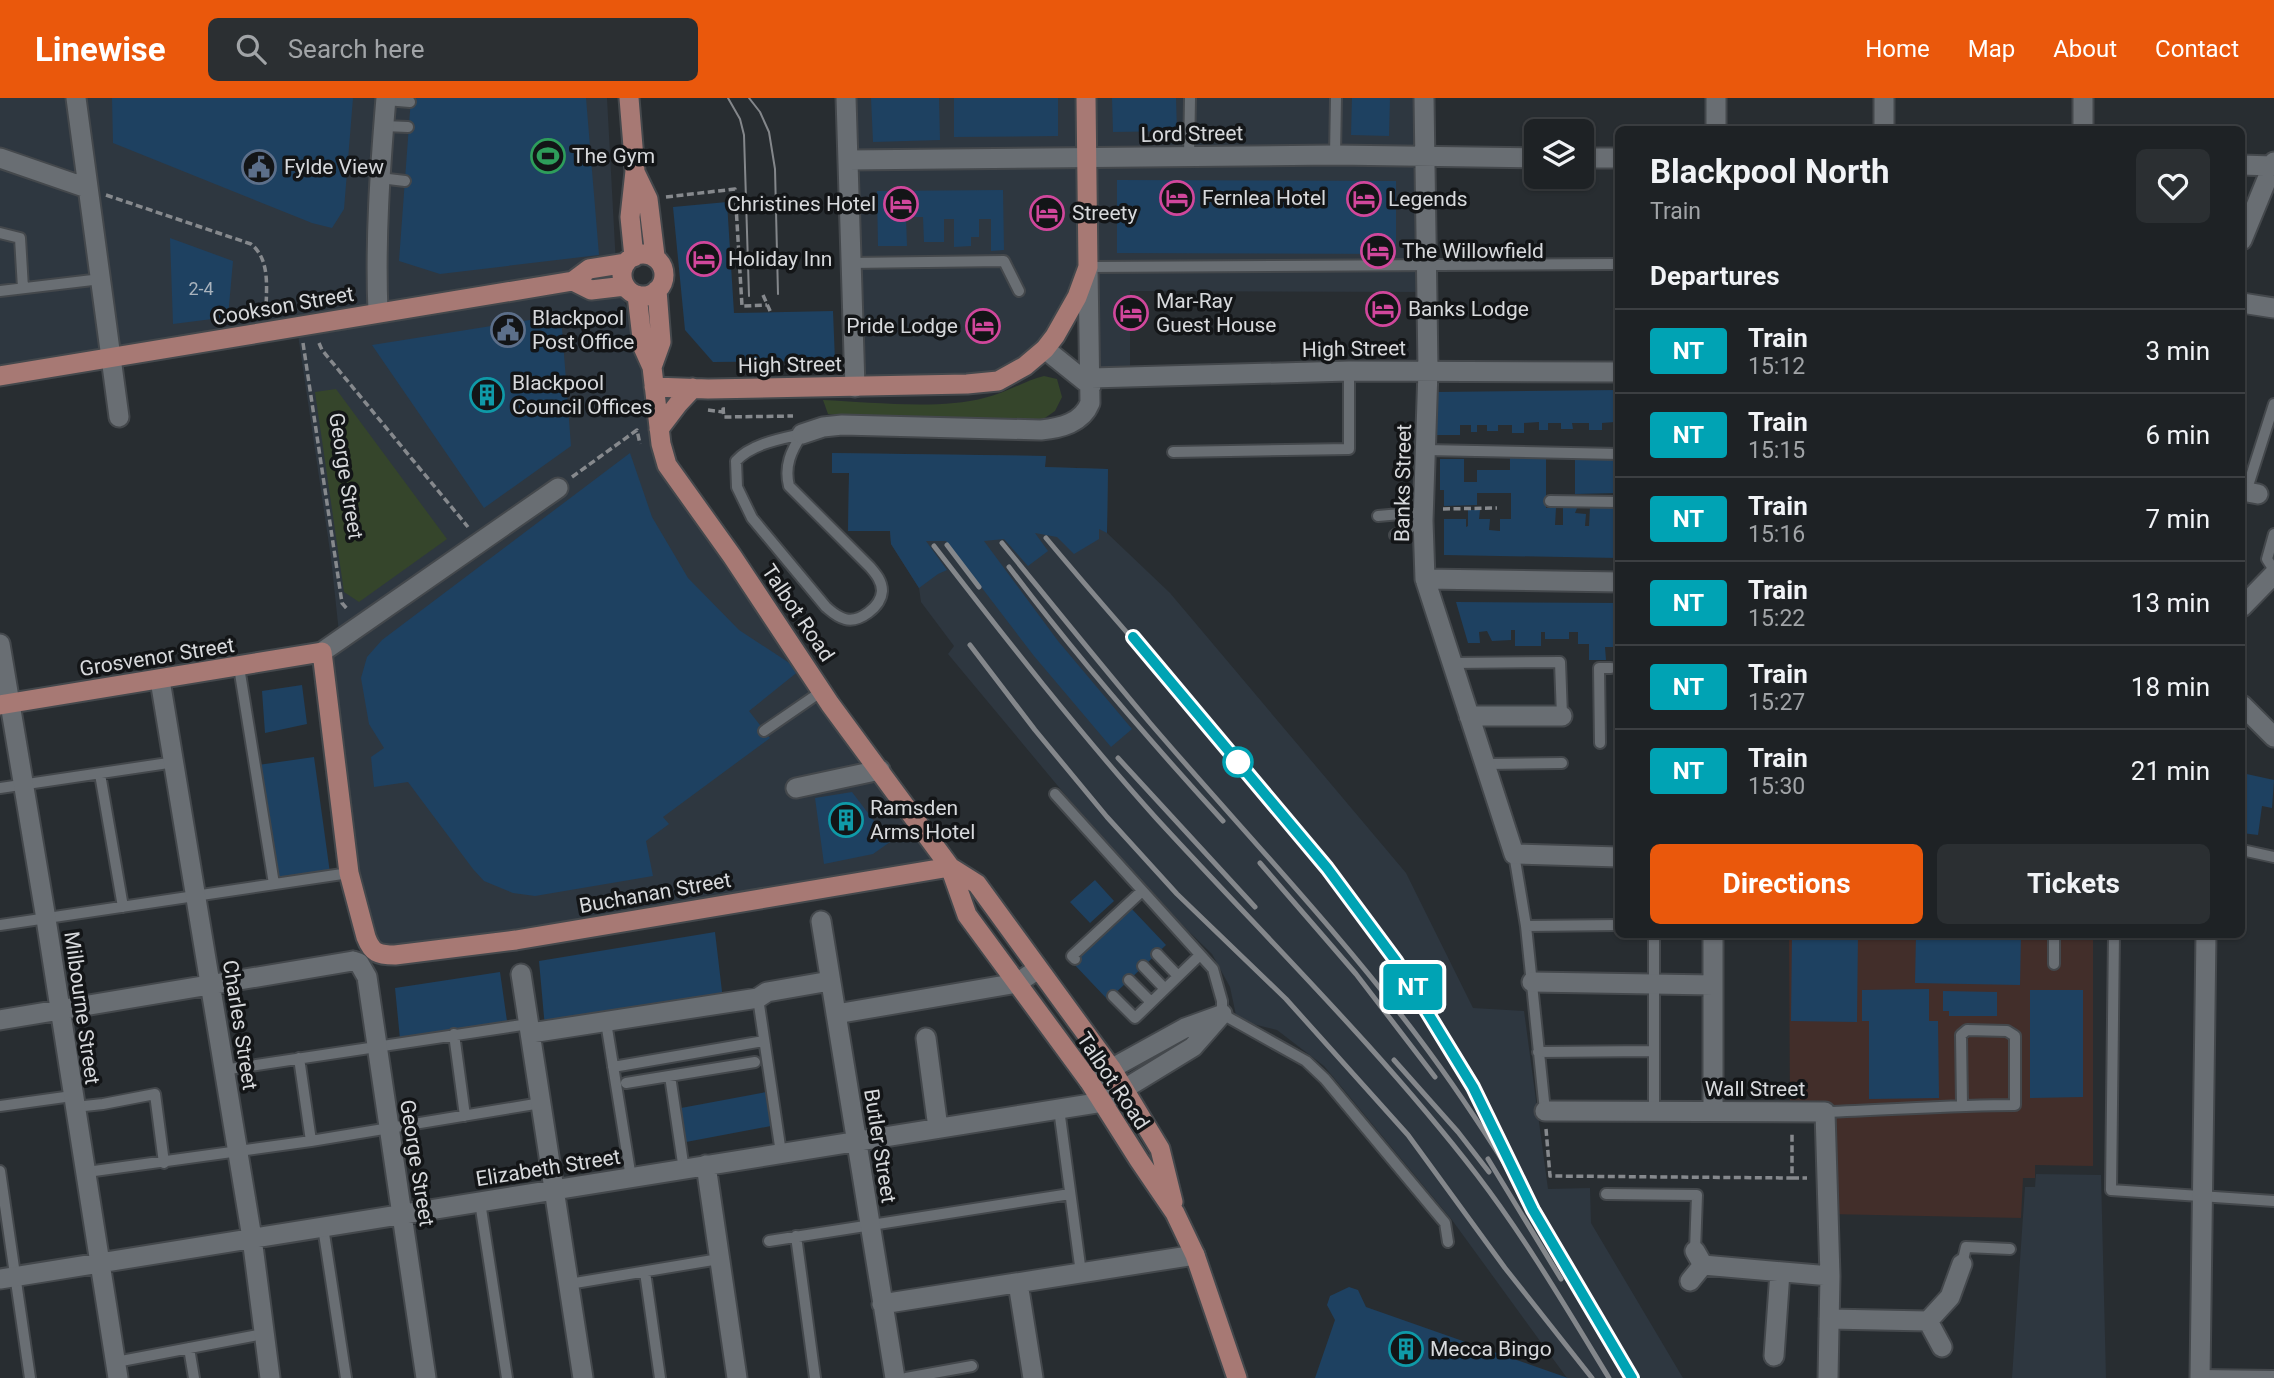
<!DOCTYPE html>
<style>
body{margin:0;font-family:Roboto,sans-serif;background:#2b2f32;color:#f1f3f6;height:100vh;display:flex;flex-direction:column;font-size:26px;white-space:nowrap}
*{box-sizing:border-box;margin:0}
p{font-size:23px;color:#a1a4a7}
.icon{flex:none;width:38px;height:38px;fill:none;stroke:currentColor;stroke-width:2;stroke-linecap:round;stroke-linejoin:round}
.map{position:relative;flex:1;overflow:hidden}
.details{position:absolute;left:1615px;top:28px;width:630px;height:812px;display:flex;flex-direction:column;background:#1e2225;border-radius:10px;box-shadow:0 2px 5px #0004,0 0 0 2px #3c3f42}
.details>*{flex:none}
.badge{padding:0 14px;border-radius:5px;font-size:24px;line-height:46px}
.tools{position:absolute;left:1524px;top:21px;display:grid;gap:14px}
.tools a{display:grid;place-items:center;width:70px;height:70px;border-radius:10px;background:#1e2225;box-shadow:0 2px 5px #0004,0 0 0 2px #3c3f42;font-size:35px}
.map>.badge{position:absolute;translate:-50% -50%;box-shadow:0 0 0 4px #fff}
h2{padding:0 35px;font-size:26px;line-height:63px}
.round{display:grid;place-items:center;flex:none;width:74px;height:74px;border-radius:10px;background:#2b2f32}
.headline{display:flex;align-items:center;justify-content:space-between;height:119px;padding:0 35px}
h1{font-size:33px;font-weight:700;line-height:52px}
.primary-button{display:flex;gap:14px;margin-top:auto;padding:14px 35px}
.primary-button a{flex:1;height:80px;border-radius:10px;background:#ea580c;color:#fff;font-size:28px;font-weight:700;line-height:80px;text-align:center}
.primary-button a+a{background:#2b2f32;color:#f1f3f6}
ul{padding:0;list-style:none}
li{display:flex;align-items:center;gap:21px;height:84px;padding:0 35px;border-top:2px solid #3c3f42}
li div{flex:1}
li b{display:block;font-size:26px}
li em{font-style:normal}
li .badge{min-width:77px;font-weight:700;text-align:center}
header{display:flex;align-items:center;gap:42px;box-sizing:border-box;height:98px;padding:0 35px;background:#ea580c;color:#fff}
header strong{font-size:33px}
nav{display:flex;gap:38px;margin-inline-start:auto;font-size:24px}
.search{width:490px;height:63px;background:#2b2f32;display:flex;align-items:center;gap:18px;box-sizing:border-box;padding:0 24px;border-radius:10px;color:#a1a4a7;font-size:26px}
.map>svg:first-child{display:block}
.built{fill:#2e3740}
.industrial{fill:#422e2a}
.green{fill:#35452b}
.building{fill:#1e4161}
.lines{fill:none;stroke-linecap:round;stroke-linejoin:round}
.service-casing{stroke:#44484c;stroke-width:14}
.minor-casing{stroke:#44484c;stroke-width:23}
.primary-casing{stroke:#44484c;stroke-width:23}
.path{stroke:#86898d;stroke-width:3.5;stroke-dasharray:7 3.5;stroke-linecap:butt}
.service{stroke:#696e73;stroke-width:10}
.minor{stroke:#696e73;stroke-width:19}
.primary{stroke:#a77974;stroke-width:19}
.tram{stroke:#84878b;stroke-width:2}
.rail{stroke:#84878b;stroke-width:5}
.line-casing{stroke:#fff;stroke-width:16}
.line{stroke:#00a3b4;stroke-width:10}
.stop-dot{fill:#fff;stroke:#00a3b4;stroke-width:3.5}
.labels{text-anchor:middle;stroke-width:7;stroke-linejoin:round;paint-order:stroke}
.number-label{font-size:18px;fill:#a9b3bd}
.street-label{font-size:21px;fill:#d7d9dc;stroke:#131517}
.poi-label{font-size:21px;fill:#d7d9dc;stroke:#131517;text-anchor:start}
</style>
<header>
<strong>Linewise</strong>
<div class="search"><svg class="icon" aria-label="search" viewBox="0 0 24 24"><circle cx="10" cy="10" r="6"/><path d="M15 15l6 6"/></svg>Search here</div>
<nav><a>Home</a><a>Map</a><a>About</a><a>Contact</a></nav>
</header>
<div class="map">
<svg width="2274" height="1280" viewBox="0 0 2274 1280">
<rect width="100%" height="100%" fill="#282d31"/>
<path class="built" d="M0,0H607L616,167L574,183L618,190L634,225L661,346L950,769L516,842L370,849L322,554L339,535L331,460L297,230L0,278Z
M845,0H1425L1427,194L1130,193V278L1091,280L1083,189L1015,275L855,289Z
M832,355L1046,358L1045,369L1108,371L1107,435L1170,495L1406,775L1473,910L1524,913L1548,1091L1590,1090L1591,1125L1683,1280H1567L1452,1122L1324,968L1277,932L1237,922L1230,889L1212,856L1137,783L948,556L954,548L921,504L919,490L891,446L890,433H848L849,375H832Z
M2036,1076L2101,1077L2106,1280H2012L2025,1089H2035Z"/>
<path class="industrial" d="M1789,837H2093V1068L2035,1067V1080H2023L2021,1120L1827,1116L1825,1014H1790Z"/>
<path class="green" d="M1044,278L1057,281L1062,299L1055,313L1039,324L844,318L828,316L823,302C869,304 940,312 984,300C1006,295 1024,283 1044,278Z
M336,291L447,441L359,504L344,494L315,294Z"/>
<path class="building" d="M112,0H353L344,111L332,130L312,125L113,45Z
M411,0H586L599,157L440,176L399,163Z
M871,0H939L940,42L873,44Z
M954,0H1058V38L954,39Z
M1112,0H1176L1177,33L1113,34Z
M1352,0H1390L1389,38L1351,37Z
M1117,82L1396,83V156L1117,155Z
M1003,92L1004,152L991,153V121H979V139H971V148L954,149V121H944V144H924L923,119H906L907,148H878L877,93Z
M727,104L734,215L833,213L835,263L713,264L685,232L673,109Z
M170,140L233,163L228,219L173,226Z
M561,217L571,348L484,410L372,247Z
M1619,292V333H1616L1615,324L1602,325V332H1589V325H1572L1573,331H1561V325H1548V332H1539V324L1524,325V335H1512V327H1498V333H1487V327H1477V334H1471V327H1460V337H1437V294Z
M630,355L652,419L688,480L739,532L800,572L749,613L770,640L663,719L669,726L646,743L653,778L535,798L513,795L484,783L473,771L408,684L374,689L371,659L384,650L369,626L361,580L367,559L382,542Z
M832,355L1046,358L1045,369L1108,371L1107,435L1099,431V441L1074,456L1057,439L1035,435L1048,453L1028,468L1004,441L984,443L1058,543L1132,631L1111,649L1034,558L946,443H926L947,472L938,476L919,490L891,446L890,433H848L849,375H832Z
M1510,357L1546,358V410H1556L1555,427H1563V409L1577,410L1575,415L1586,416L1585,428H1589L1590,409L1617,410L1619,460L1444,457V421H1466V429L1468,428V412H1480L1479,421H1490L1489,432L1500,433V421H1511V395H1477V407L1444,408V392H1440V361H1464V384H1477V372H1510Z
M1575,361H1619V395L1575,396Z
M1456,504L1619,505V549H1605L1606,562H1589V546H1578V534H1569V541H1545V534H1541V548H1515V532H1511V542L1492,543L1487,533L1479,534L1480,545H1468Z
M302,587L307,626L265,635L262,593Z
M314,659L330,775L278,783L258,667Z
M2242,675L2274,682L2272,710L2262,708L2258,737L2242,735Z
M852,694L890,744L873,756L824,766L815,700Z
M1095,782L1114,803L1090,825L1070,804Z
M1130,809L1166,847L1108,902L1072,864Z
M715,834L723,902L545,930L539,863Z
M1792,836H1858L1857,924L1791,923Z
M1916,836H2021L2020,887L1915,885Z
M500,874L507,923L400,941L395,890Z
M1929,891V923H1938L1939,1000L1869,1001V923H1862V892Z
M2030,892H2083V999L2030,1000Z
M1943,893L1997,894V918H1949V913H1943Z
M766,994L771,1028L686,1044L681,1010Z
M1349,1189L1358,1192L1366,1209L1568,1280H1315L1335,1222L1327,1207L1330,1198Z"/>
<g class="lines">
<g class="service-casing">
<path id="service" d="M386,2L410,4
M384,28L408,29
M1335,57L1336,0
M1189,59L1190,0
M380,80L405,83
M0,135L20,140L23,190
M850,165L1004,163L1019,193
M1088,169L1619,166
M0,193L101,181
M802,336C791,353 784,368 789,388L870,469C876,476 882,483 882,493C881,509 859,525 845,521C837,519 832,514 826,509L752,420L737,389L736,363C751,346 780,341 802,336Z
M1426,352L1619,356
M1173,354L1349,351V273
M2246,394L2274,306
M1550,403L1619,404
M1378,418L1423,414
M2274,436L2267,461L2274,472
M1395,437L1423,423
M1452,565L1560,564L1562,618
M239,569L274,786
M764,633L822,593
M1600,645L1599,570H1611
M1485,666L1562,665
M100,676L123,809
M0,690L175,664
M1055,696L1213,871L1222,903V916L1306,963L1325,981L1445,1125L1448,1144
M2242,752L2274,759
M1514,756L1526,828L1545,1013
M0,827L349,775
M1526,828L1619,827
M1654,836V1013
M2054,836V866
M2114,836L2111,1092L2274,1103
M1157,856L1178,878
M1075,861L1072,858L1142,793
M1143,868L1165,891
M1129,882L1151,904
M1113,898L1135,920L1200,857
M758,900L781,1055
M606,924L631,1080
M454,936L465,1018
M1538,954L1653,953
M299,960L311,1043
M613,969L764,943
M223,972L529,926
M670,978L684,1072
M626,985L755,964
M0,1008L72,998
M75,1009L103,1006L155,996L164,1065
M1059,1011L1081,1175
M1825,1014C1889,1012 1952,1007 2015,1007V938L2007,933L1967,932L1961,937L1962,1008
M0,1073L30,1280
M87,1074L311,1043L541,1005
M1606,1096L1697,1097L1695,1153
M480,1104L507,1280
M323,1129L346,1280
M796,1138L815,1280
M769,1143L1070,1096
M1962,1166L1966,1149L2010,1151
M645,1174L660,1280
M569,1186L719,1161
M189,1250L194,1280
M116,1264L263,1236
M2200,1277L2274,1278
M906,1280L972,1268"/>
</g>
<g class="minor-casing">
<path id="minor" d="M76,0L119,319
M846,0L855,289
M1424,0L1428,272L1423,423L1425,481L1514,756L1619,759
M2083,0V32
M1716,32V0
M1884,32V0
M0,60L87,90
M1582,60H1619
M848,62L1335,57L1536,60
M2242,67L2272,68
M2242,142L2274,64
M2242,205L2274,210
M378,214C375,143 380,71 386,0
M1045,251L1091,288
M1091,280L1349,273L1619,274
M802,336L823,329L842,327L1041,332C1061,330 1082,325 1090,305L1088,170
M2242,393L2258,396
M1425,481L1619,484
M2242,509L2274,476
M0,546L46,821L118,1280
M322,554L558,390
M160,582L252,1140L270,1280
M2242,607L2274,639
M1469,618H1562
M796,690L880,672
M821,823L895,1280
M353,863L359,865L367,879L426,1280
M521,876L583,1280
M1532,884L1713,887
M836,916L1017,885L1038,871
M0,922L353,863
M531,935L758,900L767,894L830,883
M926,940L938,1030
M1089,983L1185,930L1221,917
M1545,1013L1825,1014L1830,1178L1828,1280
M1713,1013V836
M706,1067L737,1280
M1703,1167L1830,1178
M0,1181L1103,1004L1193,949L1222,916
M1690,1183L1703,1167L1695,1153
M1018,1185L1033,1280
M882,1206L1195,1157
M1829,1221L1928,1223L1950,1199L1962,1166
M1928,1223L1942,1249
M1774,1258L1780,1174
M2200,1280L2206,836"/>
</g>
<g class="primary-casing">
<path id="primary" d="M629,0L635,73L630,119L634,159
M635,74L648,101L655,158
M622 177a21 21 0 1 1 42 0a21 21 0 1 1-42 0Z
M573,183L591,192L625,188
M637,197L643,249L652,269L661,346L667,367L732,458L830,606L950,769L967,817L1089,983L1139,1062L1175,1115L1195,1157L1237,1280
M652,269L661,244L657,192
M0,278L573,183L589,171L626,165
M654,289L708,291L967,286L998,283L1025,268L1045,251L1055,238L1077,199L1088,169L1086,0
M659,331L678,306L693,290
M0,607L322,554L349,775L366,839C372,855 378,857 395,857L516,842L950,769
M950,769L977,786L1111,970L1160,1051L1173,1104"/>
</g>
<path class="path" d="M106,97L251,146C271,162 266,191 266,215
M666,99L735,91L742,208L767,207
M763,197L771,215
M303,245L342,505L348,512
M319,245L322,252L468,429
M725,311H723L724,319L793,318
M708,312L723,314
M572,379L637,332L640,346
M1443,411L1497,410
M1546,1031L1550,1078L1792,1080V1034
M1792,1080H1807"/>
<use href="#service" class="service"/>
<use href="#minor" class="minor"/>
<use href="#primary" class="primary"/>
<path class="tram" d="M728,0L740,21L744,37L749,198
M749,0L760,14L769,34L775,71L778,196"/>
<path class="rail" d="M1046,440C1150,565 1263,683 1360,813C1416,887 1462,966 1502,1049
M1002,445C1051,505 1100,566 1150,625C1240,730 1335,829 1418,939C1499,1046 1564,1165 1632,1280
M947,447L979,489
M934,448C1006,541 1078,633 1156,720C1264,838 1379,950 1477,1077C1526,1141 1567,1211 1609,1280
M1009,469C1076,558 1148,641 1223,723
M970,547L1035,632L1107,719L1177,796L1286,901L1408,1037L1505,1170L1592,1280
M1118,660L1255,809
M1260,765L1356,876L1435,979
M1394,962L1458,1034L1489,1074
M1488,1061L1561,1181"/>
</g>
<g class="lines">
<g class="line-casing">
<path id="line" d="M1133,539L1327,770L1396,863L1473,989L1533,1112L1632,1280"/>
</g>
<use href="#line" class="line"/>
</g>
<defs>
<g id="stadium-ring" transform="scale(1.75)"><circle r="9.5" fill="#131517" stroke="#2e9e5b" stroke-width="1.5"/><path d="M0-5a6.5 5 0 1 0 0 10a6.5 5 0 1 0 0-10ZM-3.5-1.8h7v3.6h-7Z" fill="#2e9e5b"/></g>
<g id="civic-ring" transform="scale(1.75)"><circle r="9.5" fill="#131517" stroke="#5c6f8a" stroke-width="1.5"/><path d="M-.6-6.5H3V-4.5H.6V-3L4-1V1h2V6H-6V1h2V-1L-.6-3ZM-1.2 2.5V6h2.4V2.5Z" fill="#5c6f8a"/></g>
<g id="hotel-ring" transform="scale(1.75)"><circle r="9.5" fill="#131517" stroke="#d1479c" stroke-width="1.5"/><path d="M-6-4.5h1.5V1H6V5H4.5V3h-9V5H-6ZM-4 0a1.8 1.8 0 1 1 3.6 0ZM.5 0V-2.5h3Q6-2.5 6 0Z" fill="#d1479c"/></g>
<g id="building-ring" transform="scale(1.75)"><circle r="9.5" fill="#131517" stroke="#0f9aa8" stroke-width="1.5"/><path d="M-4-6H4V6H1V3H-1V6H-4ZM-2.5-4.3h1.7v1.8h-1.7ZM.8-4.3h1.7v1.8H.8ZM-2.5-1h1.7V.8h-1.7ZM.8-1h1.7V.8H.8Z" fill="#0f9aa8"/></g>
</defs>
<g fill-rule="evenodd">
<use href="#stadium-ring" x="548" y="58"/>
<use href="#civic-ring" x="259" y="69"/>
<use href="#hotel-ring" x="1177" y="100"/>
<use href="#hotel-ring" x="1364" y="101"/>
<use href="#hotel-ring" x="901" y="106"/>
<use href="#hotel-ring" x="1047" y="115"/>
<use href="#hotel-ring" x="1378" y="153"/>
<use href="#hotel-ring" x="704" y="161"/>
<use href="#hotel-ring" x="1383" y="211"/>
<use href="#hotel-ring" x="1131" y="215"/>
<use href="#hotel-ring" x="983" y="228"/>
<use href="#civic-ring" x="508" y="232"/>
<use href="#building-ring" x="487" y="297"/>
<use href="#building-ring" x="846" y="722"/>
<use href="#building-ring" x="1406" y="1251"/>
</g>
<circle class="stop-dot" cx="1238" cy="664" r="14"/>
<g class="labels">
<g class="number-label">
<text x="201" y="197">2-4</text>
</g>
<g class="street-label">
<text transform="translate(1192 36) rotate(-1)" y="7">Lord Street</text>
<text transform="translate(283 208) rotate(-10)" y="7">Cookson Street</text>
<text transform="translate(1354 251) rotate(-1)" y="7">High Street</text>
<text transform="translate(790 267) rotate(-1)" y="7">High Street</text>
<text transform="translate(346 378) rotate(81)" y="7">George Street</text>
<text transform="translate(1403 385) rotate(-89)" y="7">Banks Street</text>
<text transform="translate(798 515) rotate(56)" y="7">Talbot Road</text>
<text transform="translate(157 559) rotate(-9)" y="7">Grosvenor Street</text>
<text transform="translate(655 795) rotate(-10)" y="7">Buchanan Street</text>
<text transform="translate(82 910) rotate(82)" y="7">Milbourne Street</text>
<text transform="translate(240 927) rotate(81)" y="7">Charles Street</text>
<text transform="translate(1113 983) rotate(56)" y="7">Talbot Road</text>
<text x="1755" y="998">Wall Street</text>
<text transform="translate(880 1048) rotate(81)" y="7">Butler Street</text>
<text transform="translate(417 1065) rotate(81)" y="7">George Street</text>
<text transform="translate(548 1070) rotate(-9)" y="7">Elizabeth Street</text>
</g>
<g class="poi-label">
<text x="572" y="65">The Gym</text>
<text x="284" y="76">Fylde View</text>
<text x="1202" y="107">Fernlea Hotel</text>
<text x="1388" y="108">Legends</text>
<text x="876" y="113" text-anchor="end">Christines Hotel</text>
<text x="1072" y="122">Streety</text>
<text x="1402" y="160">The Willowfield</text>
<text x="728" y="168">Holiday Inn</text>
<text x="1156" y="210">Mar-Ray<tspan x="1156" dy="24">Guest House</tspan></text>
<text x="1408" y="218">Banks Lodge</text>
<text x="532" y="227">Blackpool<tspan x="532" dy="24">Post Office</tspan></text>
<text x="958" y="235" text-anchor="end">Pride Lodge</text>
<text x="512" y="292">Blackpool<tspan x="512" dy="24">Council Offices</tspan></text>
<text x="870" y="717">Ramsden<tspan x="870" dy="24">Arms Hotel</tspan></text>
<text x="1430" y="1258">Mecca Bingo</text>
</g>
</g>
</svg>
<div class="tools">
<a><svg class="icon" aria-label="layers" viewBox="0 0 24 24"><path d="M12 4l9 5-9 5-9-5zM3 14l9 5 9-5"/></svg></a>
</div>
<b class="badge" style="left:1413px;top:889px;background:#00a3b4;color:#fff">NT</b>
<section class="details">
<div class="headline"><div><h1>Blackpool North</h1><p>Train</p></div><a class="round"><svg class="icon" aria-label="heart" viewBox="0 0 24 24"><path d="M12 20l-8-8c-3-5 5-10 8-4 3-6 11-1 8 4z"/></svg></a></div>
<h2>Departures</h2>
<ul>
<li><span class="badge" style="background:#00a3b4;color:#fff">NT</span><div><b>Train</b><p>15:12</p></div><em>3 min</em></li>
<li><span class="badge" style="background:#00a3b4;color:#fff">NT</span><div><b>Train</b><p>15:15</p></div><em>6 min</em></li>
<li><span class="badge" style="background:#00a3b4;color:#fff">NT</span><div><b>Train</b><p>15:16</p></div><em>7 min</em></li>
<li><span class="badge" style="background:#00a3b4;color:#fff">NT</span><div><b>Train</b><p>15:22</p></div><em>13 min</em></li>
<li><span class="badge" style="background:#00a3b4;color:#fff">NT</span><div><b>Train</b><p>15:27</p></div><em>18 min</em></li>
<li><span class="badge" style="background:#00a3b4;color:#fff">NT</span><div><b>Train</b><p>15:30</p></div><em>21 min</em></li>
</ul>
<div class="primary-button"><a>Directions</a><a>Tickets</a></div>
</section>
</div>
